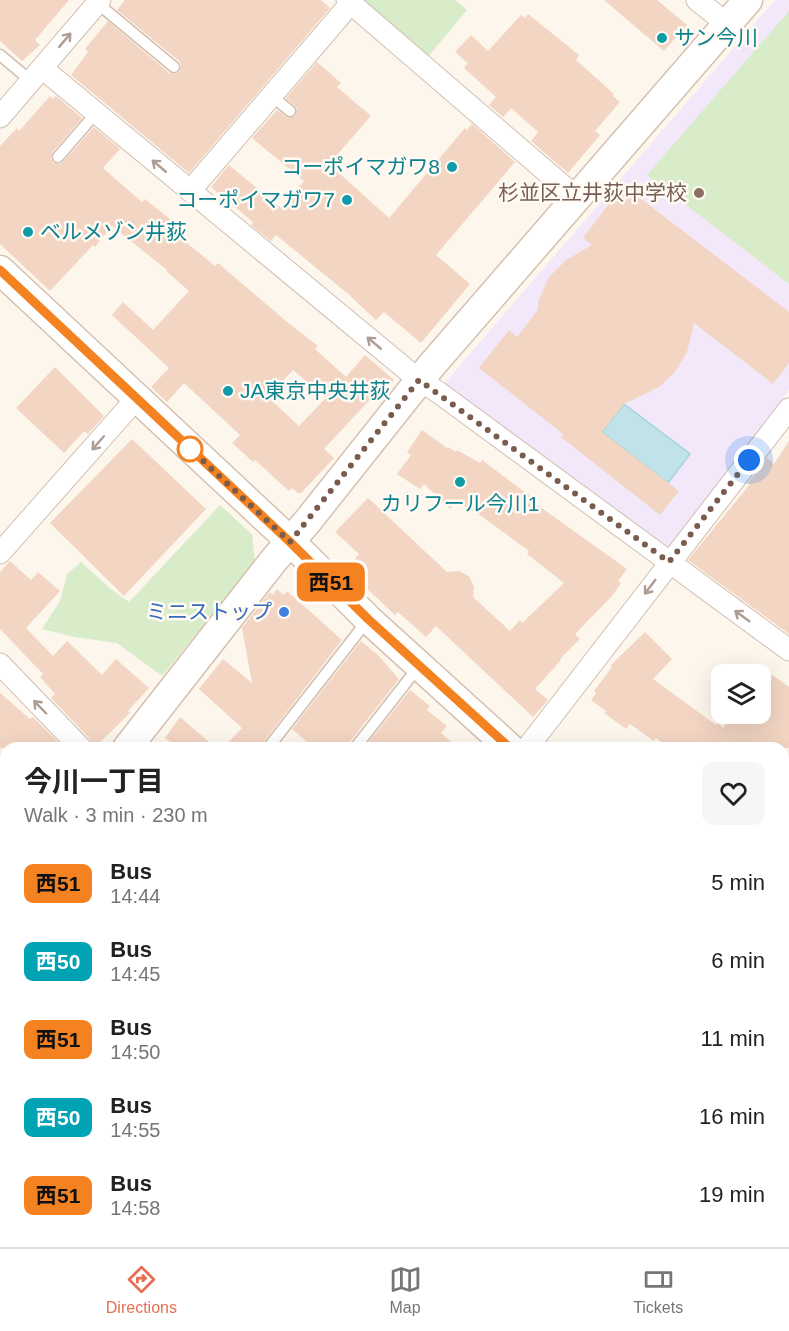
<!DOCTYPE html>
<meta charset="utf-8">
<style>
body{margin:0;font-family:Arial,"Noto Sans JP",sans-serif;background:#f6f6f6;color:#222;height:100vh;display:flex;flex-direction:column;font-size:22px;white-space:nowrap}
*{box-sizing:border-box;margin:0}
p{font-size:20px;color:#767676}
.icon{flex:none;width:33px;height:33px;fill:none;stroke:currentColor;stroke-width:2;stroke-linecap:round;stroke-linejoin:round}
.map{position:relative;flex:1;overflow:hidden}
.details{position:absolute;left:0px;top:742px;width:789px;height:506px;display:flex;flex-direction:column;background:#fff;border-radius:18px 18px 0 0;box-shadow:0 6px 24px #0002}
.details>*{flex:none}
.badge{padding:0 12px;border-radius:9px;font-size:21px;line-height:39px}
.controls{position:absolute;left:711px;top:664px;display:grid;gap:12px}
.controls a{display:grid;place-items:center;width:60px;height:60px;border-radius:12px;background:#fff;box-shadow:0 6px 24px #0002;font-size:30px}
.you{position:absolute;width:30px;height:30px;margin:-15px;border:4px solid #fff;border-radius:50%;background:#1a73e8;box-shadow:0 0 0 9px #1a73e833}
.map>.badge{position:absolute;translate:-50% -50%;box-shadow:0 0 0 3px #fff}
.round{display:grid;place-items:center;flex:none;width:63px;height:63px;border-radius:12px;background:#f6f6f6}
.head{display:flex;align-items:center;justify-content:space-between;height:102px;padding:0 24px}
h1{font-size:28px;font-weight:700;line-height:45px}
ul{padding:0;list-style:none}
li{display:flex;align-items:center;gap:18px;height:78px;padding:0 24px}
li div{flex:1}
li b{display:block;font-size:22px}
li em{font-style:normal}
li .badge{min-width:66px;font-weight:700;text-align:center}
.dock{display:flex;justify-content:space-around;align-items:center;height:84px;border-top:2px solid #e0e0e0;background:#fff;font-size:16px;color:#767676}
.dock a{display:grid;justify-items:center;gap:3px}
.dock .current{color:#e76f51}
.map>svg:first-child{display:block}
.education{fill:#f3e8fa}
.green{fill:#d8ecc9}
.water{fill:#bfe3e8;stroke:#a5d3da;stroke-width:1.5}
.building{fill:#f3d5c3;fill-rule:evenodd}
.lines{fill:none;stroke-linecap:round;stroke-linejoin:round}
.lane-casing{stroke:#d1beb0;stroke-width:13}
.street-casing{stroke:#d1beb0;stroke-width:23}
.secondary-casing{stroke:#d6c0b0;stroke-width:31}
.lane{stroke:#fff;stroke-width:10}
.street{stroke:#fff;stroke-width:21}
.secondary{stroke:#fff;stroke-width:28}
.oneway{stroke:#af9d94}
.line-casing{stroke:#fff;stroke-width:14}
.line{stroke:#f58220;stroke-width:9}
.walk{stroke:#7a5c4d;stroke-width:6;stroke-dasharray:0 10.8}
.culture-dot{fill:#0f9aa8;stroke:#fffaf3;stroke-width:2}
.education-dot{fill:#8d6e63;stroke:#fffaf3;stroke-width:2}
.stop-dot{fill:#fff;stroke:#f58220;stroke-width:3}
.shop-dot{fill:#3f7fe0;stroke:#fffaf3;stroke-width:2}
.labels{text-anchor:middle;stroke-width:5;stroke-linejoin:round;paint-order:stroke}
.culture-label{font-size:21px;fill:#0d838f;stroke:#fffaf3;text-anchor:start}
.education-label{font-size:21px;fill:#785e54;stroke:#fffaf3;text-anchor:end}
.shop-label{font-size:21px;fill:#366cbe;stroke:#fffaf3;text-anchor:end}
</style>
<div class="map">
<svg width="789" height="1247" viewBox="0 0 789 1247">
<rect width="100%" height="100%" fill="#fdf6ec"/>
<path class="education" d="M775,0H789V390L669,551L443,385Z
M0,1027L6,1032V1242H127L123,1247H0Z"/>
<path class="green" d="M360,0H455L467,10L427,58Z
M789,11V284L647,175Z
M220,505L252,534L255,562L162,676L117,643L74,637L42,629L60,601L67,574L81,562L112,590L129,602Z
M0,1095L6,1100V1239L0,1247Z"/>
<path class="water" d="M624,404L690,454L668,483L602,432Z"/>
<path class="building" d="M0,0H69L35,40L40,45L22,61L0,41Z
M125,0H321L330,8L189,173L71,75L88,52L85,49L108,21L169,73L176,74L180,71L181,65L179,61L117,10Z
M604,0H657L687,25L664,51Z
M528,14L579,55L576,60L614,94L613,96L620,102L595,131L600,135L568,173L531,141L538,132L511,108L503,117L489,105L496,97L464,68L468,63L455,52L471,35L488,51L521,15L525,18Z
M317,62L341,83L337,87L371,116L329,164L389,218L465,128L467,130L472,124L515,162L436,255L470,284L421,343L384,312L376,320L347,293L276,235L271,241L251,225L253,222L211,187L229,165L281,208L304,181L252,138L277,110L288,118L295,116L297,108L286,98Z
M50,96L53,99L56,96L82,118L52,153L51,159L54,163L60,164L63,162L94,127L120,149L103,168L142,202L145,199L186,232L181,238L215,266L218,263L286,321L318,346L315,349L346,377L365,355L394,380L379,397L375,394L324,449L334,458L301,493H298L292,488L289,491L255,460L253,462L232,443L240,435L184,383L167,402L151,387L169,368L112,315L123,302L153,330L189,291L166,271L167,270L112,226L95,247L93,245L50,291L0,244V146L17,128L19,131ZM293,370L326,398L299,426L268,397Z
M623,185L789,312V363L773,384L694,323L687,352L675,372L659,387L624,404L602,432L679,491L660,515L561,437L563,434L479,368L509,330L517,337L537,311L539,299L549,277L566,260L592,245L583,238Z
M55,367L104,416L88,434L84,431L64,453L16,408Z
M422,430L447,448L448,447L456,452L457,450L480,463L482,460L538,502L536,504L627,569L618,581L621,583L612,596L575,634L580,639L560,659L561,660L535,689L548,700L533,717L436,626L426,637L398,612L395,615L346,569L359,554L335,532L368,498L447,572L459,571L469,576L474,587L473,597L510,631L520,620L522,623L564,583L527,554L529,551L473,510L472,512L457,501L450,509L424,484L420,489L397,474L411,455L407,452Z
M132,439L206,509L124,596L50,523Z
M789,441V634L688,560L750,484L748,483L767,458L774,464Z
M10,561L31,580L38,572L60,591L26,628L53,656L67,641L102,675L116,659L149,688L128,711L130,713L94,748L90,739L51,698L55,694L40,677L43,674L0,629V572Z
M277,589L284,595L287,591L342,640L259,748H223L242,728L199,689L223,659L252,683L242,628L270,592L273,595Z
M645,632L672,659L653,679L716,725L718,723L723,728L733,714H760V666L789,687V748H670L656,738L654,741L630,724L626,729L604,713L606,711L591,700L596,693L594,691L612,667L610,666Z
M361,641L378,655L399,679L349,743L348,748H314L292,729Z
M410,690L430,706L427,710L447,726L441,733L458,748H364Z
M0,693L30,719L33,717L64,748H0Z
M180,717L216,748H179L165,738Z"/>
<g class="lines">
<g class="lane-casing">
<path id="lane" d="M97,3L174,67
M0,55L31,81
M272,96L290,111
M58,157L96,113
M268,748L367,621
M355,748L419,666
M0,786L6,791"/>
</g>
<g class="street-casing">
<path id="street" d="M347,0L577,198
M697,0L727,24
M42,68L419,380L438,392L789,650
M0,117L100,0
M190,191L351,3
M0,553L136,399
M0,664L81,748
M527,748L789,409
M0,1003L6,1008
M250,1242L256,1247
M692,1242L700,1247
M142,1247L146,1242"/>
</g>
<g class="secondary-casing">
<path id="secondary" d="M0,270L290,541L368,619L510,748
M127,748L274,560L307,522L431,366L748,0
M0,907L6,900
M783,1004L789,1010
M783,1050L789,1043
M632,1247L636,1242"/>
</g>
<use href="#lane" class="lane"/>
<use href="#street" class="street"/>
<use href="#secondary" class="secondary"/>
</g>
<defs><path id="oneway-shaft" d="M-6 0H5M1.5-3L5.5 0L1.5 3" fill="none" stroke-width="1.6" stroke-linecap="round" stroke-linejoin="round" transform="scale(1.5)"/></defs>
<g class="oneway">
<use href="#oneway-shaft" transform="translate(65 40) rotate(-50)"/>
<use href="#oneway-shaft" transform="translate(159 166) rotate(-140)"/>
<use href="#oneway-shaft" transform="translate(374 343) rotate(-140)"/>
<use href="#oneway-shaft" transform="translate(98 443) rotate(131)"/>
<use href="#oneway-shaft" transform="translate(650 587) rotate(127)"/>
<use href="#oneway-shaft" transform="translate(742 616) rotate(-144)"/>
<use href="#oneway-shaft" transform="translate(40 707) rotate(-134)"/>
</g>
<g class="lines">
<g class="line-casing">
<path id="line" d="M0,270L290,542L368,619L510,748"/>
</g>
<use href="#line" class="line"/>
<path class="walk" d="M190,449L185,444L290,542L419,380L669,562L749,460"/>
</g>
<g class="culture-dot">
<circle cx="662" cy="38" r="6"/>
<circle cx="452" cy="167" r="6"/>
<circle cx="347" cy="200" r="6"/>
<circle cx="28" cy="232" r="6"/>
<circle cx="228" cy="391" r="6"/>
<circle cx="460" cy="482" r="6"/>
</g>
<circle class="education-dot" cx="699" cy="193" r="6"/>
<circle class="stop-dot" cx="190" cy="449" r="12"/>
<circle class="shop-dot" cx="284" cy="612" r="6"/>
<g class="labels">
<g class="culture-label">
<text x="674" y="45">サン今川</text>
<text x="440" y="174" text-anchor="end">コーポイマガワ8</text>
<text x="335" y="207" text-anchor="end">コーポイマガワ7</text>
<text x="40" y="239">ベルメゾン井荻</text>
<text x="240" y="398">JA東京中央井荻</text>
<text x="460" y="511" text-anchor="middle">カリフール今川1</text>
</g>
<g class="education-label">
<text x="687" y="200">杉並区立井荻中学校</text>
</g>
<g class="shop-label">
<text x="272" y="619">ミニストップ</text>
</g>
</g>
</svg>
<div class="controls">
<a><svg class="icon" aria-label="layers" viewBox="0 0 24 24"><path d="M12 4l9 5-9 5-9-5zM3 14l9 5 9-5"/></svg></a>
</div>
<div class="you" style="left:749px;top:460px"></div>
<b class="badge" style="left:331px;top:582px;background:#f58220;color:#111">西51</b>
<section class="details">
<div class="head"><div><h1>今川一丁目</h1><p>Walk · 3 min · 230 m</p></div><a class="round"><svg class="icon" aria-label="heart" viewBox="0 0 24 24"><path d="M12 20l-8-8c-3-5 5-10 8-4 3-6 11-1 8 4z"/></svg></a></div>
<ul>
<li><span class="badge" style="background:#f58220;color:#111">西51</span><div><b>Bus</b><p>14:44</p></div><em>5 min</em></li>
<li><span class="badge" style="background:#00a3b4;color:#fff">西50</span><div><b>Bus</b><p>14:45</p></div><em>6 min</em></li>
<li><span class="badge" style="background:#f58220;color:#111">西51</span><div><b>Bus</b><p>14:50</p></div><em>11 min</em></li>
<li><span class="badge" style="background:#00a3b4;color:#fff">西50</span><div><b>Bus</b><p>14:55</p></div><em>16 min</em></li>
<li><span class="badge" style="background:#f58220;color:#111">西51</span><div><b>Bus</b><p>14:58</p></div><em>19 min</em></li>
</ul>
</section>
</div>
<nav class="dock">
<a class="current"><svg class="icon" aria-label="directions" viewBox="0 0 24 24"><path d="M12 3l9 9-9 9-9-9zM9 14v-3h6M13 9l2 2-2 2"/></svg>Directions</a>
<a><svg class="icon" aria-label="map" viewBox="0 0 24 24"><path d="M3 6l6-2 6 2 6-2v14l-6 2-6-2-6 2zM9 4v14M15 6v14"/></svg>Map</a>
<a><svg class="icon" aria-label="tickets" viewBox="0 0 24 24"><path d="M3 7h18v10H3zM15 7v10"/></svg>Tickets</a>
</nav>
